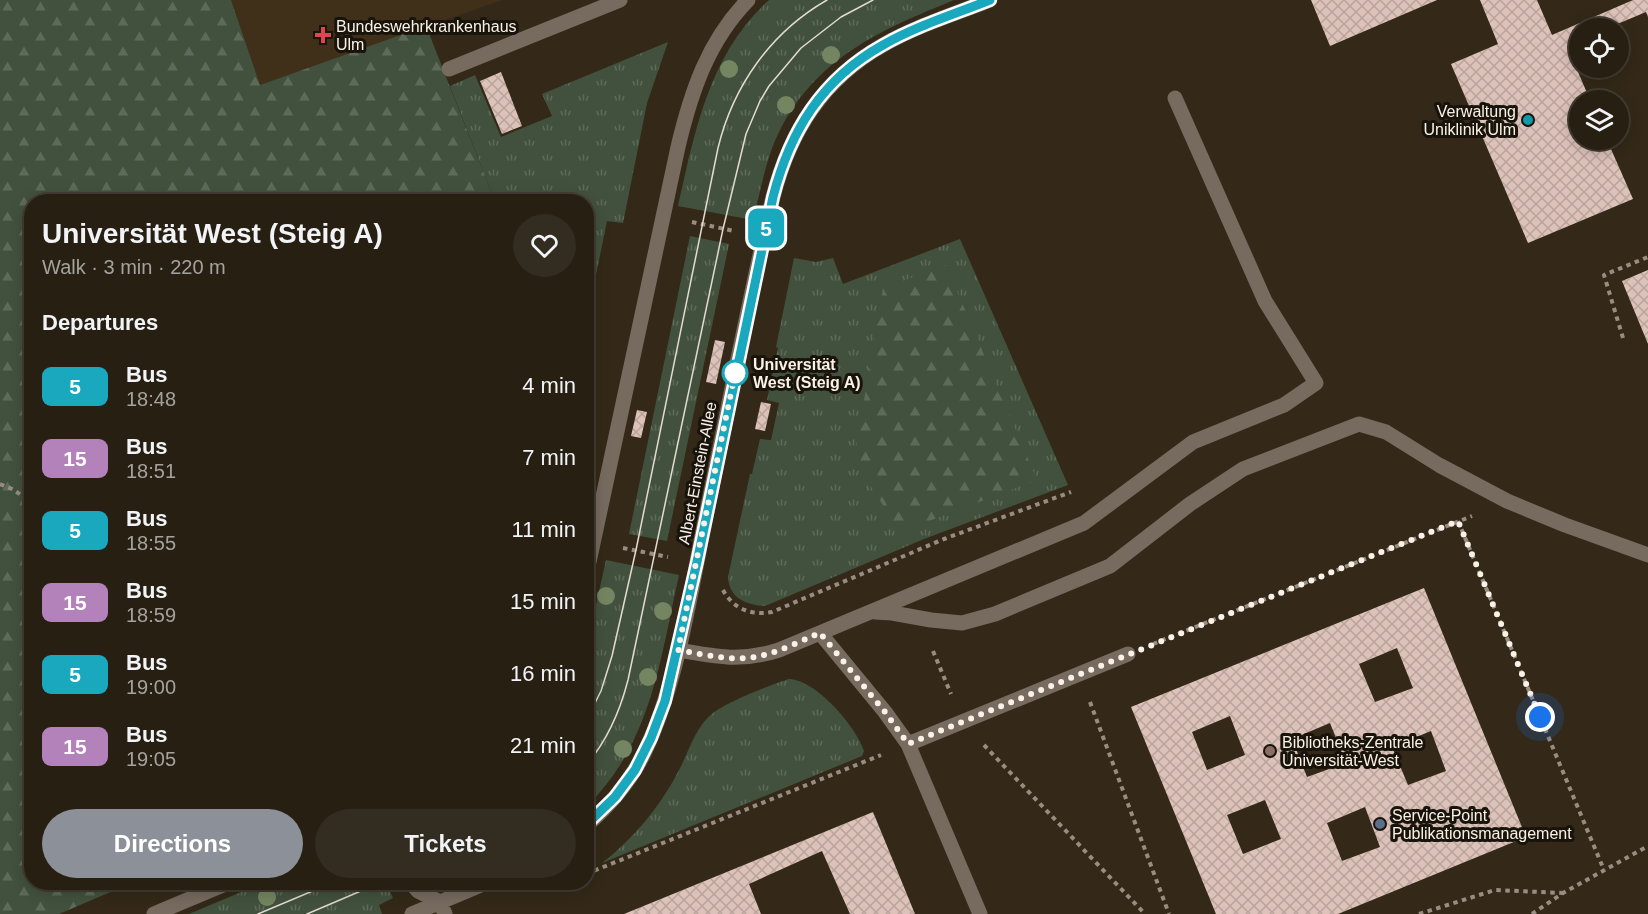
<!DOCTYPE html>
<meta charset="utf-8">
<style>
body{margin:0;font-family:Arial,sans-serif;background:#332c20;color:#f1f3f6;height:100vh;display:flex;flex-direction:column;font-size:22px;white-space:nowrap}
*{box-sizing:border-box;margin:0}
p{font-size:20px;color:#a4a29f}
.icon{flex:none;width:33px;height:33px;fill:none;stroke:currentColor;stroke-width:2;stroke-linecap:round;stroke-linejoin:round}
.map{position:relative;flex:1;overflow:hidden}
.drawer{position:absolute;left:24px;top:194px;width:570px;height:696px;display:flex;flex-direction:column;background:#271f12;border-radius:24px;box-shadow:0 3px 15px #0003,0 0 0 2px #433d32}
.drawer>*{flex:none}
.badge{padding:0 12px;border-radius:9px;font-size:21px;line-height:39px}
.fabs{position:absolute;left:1569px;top:18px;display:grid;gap:12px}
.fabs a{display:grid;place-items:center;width:60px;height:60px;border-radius:50%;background:#271f12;box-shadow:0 3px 15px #0003,0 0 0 2px #433d32;font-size:30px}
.you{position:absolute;width:30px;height:30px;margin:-15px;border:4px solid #fff;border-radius:50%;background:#1a73e8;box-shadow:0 0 0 9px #1a73e833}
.map>.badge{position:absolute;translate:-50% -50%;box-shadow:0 0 0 3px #fff}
h2{padding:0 18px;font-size:22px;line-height:54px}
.round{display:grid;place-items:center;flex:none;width:63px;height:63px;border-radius:32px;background:#332c20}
.headline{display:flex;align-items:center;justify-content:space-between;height:102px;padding:0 18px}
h1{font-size:28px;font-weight:600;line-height:45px}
.primary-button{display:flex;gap:12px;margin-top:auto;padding:12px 18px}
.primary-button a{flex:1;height:69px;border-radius:36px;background:#8c9099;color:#fff;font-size:24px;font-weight:600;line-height:69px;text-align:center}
.primary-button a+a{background:#332c20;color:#f1f3f6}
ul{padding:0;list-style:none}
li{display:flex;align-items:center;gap:18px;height:72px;padding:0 18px}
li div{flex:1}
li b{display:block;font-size:22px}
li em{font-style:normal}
li .badge{min-width:66px;font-weight:700;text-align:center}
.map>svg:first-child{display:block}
.built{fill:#403019}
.grass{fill:url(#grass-tufts)}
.forest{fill:url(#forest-firs)}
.building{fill:url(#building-cross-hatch);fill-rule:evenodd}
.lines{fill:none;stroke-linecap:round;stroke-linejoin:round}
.path{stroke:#978d80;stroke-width:4;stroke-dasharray:4.5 4.5;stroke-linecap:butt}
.minor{stroke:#776a5f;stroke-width:15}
.tram{stroke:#e3dad0;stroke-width:1.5}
.tree{fill:#748561}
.line-casing{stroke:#fff;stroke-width:14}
.line{stroke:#1aa8be;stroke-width:9}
.walk{stroke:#faf2e8;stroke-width:6;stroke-dasharray:0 10.8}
.health-dot{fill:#e0444e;stroke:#18130b;stroke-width:2}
.culture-dot{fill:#0f9aa8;stroke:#18130b;stroke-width:2}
.stop-dot{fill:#fff;stroke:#1aa8be;stroke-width:3}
.education-dot{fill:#8d6e63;stroke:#18130b;stroke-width:2}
.service-dot{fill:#5c6f8a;stroke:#18130b;stroke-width:2}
.labels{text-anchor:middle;stroke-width:6;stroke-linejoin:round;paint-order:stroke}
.poi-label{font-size:16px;fill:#faf2e8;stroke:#18130b;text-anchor:start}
.stop-label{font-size:16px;font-weight:bold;fill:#faf2e8;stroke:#18130b;text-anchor:start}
.street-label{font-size:16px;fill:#faf2e8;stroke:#18130b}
</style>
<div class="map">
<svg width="1648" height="914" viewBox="0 0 1648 914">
<defs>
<pattern id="grass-tufts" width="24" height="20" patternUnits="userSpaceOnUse" patternTransform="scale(1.5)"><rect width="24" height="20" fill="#42513d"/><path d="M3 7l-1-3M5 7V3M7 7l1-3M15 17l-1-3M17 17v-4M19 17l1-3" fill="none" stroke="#5e6a59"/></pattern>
<pattern id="forest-firs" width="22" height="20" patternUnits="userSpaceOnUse" patternTransform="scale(1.5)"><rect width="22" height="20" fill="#42513d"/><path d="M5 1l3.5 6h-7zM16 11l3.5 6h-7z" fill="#5e6a59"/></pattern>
<pattern id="building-cross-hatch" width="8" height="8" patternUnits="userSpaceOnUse" patternTransform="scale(1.5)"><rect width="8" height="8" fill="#ddc2b9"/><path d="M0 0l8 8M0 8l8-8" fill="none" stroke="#b8a49c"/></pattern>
</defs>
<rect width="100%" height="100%" fill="#342918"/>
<path class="built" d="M231,0H502L260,85Z"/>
<path class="grass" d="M769,0H954C883,29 819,56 781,128C766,156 761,190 753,220L678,206C695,131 709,54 769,0Z
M668,42L647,103L623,223L607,221L587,319L586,201H495L450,86L475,75L501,137L552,116L542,94Z
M690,236L729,244L667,541L629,534Z
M960,239L1068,485L924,539L765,606C746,605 729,598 728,577L750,474H752L760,439L771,440L779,403L767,400L778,348L776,347L794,258L816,262L833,258L843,284Z
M606,560L679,575C660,659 652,742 587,806V646Z
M789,679C816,680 856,726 864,751L862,756L602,863C633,839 660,807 678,772C689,752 695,727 713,713C727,702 772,684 789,679Z
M265,882H385L393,898L379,905L382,914H189Z"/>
<path class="forest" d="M0,0H231L260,85L426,26L495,201H32V882H134L59,914H0Z
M946,265L1037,480L900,532L854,460L883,288Z"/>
<path class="building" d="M1311,0H1437L1330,46Z
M1480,0H1537L1552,35L1633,0H1648V17L1646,12L1608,28H1580V41L1567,46L1590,100H1580V140H1607L1633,199L1528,243L1451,64L1498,44Z
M501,72L522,126L502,134L480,81Z
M1648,270V344L1622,281Z
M715,340L725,342L716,384L706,382Z
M761,402L771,404L765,431L755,429Z
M637,410L647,412L641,438L631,436Z
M1424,588L1526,837L1338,914H1216L1131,707ZM1397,648L1413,688L1375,702L1359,664ZM1230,716L1245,755L1207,770L1192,732ZM1330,723L1346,763L1307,777L1292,739ZM1431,731L1446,771L1408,785L1392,747ZM1265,800L1281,839L1243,854L1227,815ZM1365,807L1380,847L1342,861L1327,823Z
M873,812L915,914H850L822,851L749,884L761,914H624Z"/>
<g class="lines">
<path class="path" d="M692,222L734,231
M1623,338L1604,275L1648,257
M0,484L12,489L32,502
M1458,521L1604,870
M623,548L668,557
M723,590C733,609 752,616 772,612L944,539L1071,492
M1153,644L1472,516
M933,651L951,694
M1090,702L1169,914
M984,745L1145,914
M586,874L881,755
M551,888L567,882
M1419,914L1495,890L1563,893
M1532,914L1563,893L1648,846"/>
<path class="minor" d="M449,69L620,0
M586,576L678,147C691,92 708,41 748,0
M875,612L892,613L931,620L962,623L995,614L1110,566L1190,504L1243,469L1359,424L1386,432L1439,465L1507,501L1565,525L1648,555
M820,633L885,712L908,744L980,914
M678,650C716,657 742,662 779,650L1084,523L1193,442L1284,405L1316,383L1265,301L1175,98
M908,744L1128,654
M586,826C610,805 632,779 645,751C676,686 689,602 703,531C726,420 747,308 773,197C790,131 823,79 883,45C916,26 955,14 990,0
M410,882L418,891L440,902L445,914
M154,914L230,882
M412,914L488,882"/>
<path class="tram" d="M586,721L601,691L612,656L636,550L718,148C733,86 771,32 827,0
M586,765C608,740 620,711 628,680L723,229L746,134L760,101L769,86L801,48L841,17L873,0
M258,914L334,882
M307,914L382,882"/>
</g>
<g class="tree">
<circle cx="831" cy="55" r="9"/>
<circle cx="729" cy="69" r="9"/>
<circle cx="786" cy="105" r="9"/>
<circle cx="606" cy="596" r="9"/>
<circle cx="663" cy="611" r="9"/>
<circle cx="648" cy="677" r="9"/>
<circle cx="623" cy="749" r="9"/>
<circle cx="267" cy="897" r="9"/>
</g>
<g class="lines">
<g class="line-casing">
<path id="line" d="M586,825L615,797L635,770L651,738L665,701L697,562L773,197C790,131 822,79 883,45C916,26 955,14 990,0"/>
</g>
<use href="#line" class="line"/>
<path class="walk" d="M735,373L736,369L678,650C701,654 725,660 749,658C774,655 798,642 820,633L885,712L908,744L1458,521L1540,717"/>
</g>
<path class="health-dot" d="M320 26h6v6h6v6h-6v6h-6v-6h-6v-6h6z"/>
<circle class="culture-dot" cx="1528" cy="120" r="6"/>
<circle class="stop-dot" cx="735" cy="373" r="12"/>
<circle class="education-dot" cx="1270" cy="751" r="6"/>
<circle class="service-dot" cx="1380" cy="824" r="6"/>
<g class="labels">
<g class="poi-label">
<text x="336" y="32">Bundeswehrkrankenhaus<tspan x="336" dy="18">Ulm</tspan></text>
<text x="1516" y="117" text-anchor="end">Verwaltung<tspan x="1516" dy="18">Uniklinik Ulm</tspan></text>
<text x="1282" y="748">Bibliotheks-Zentrale<tspan x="1282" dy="18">Universität-West</tspan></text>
<text x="1392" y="821">Service-Point<tspan x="1392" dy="18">Publikationsmanagement</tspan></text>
</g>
<g class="stop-label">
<text x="753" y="370">Universität<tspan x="753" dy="18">West (Steig A)</tspan></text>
</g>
<g class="street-label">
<text transform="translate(697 473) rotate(-79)" y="6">Albert-Einstein-Allee</text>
</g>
</g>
</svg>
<div class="fabs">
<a><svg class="icon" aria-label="locate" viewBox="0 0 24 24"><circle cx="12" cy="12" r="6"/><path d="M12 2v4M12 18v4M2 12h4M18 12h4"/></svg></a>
<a><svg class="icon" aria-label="layers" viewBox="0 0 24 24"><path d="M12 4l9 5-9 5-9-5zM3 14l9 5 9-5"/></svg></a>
</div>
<div class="you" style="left:1540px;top:717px"></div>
<b class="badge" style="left:766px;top:228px;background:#1aa8be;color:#fff">5</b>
<section class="drawer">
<div class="headline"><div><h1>Universität West (Steig A)</h1><p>Walk · 3 min · 220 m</p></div><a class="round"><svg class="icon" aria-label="heart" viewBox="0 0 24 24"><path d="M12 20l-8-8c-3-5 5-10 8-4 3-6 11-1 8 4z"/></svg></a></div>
<h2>Departures</h2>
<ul>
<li><span class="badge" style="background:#1aa8be;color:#fff">5</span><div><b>Bus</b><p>18:48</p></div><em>4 min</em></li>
<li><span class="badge" style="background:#b382ba;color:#fff">15</span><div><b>Bus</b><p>18:51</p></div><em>7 min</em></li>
<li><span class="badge" style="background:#1aa8be;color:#fff">5</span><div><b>Bus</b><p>18:55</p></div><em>11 min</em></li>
<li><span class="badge" style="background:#b382ba;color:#fff">15</span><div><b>Bus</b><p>18:59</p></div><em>15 min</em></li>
<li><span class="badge" style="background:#1aa8be;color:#fff">5</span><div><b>Bus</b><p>19:00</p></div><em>16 min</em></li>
<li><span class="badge" style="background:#b382ba;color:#fff">15</span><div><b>Bus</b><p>19:05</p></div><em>21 min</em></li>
</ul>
<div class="primary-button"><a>Directions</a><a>Tickets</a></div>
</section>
</div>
